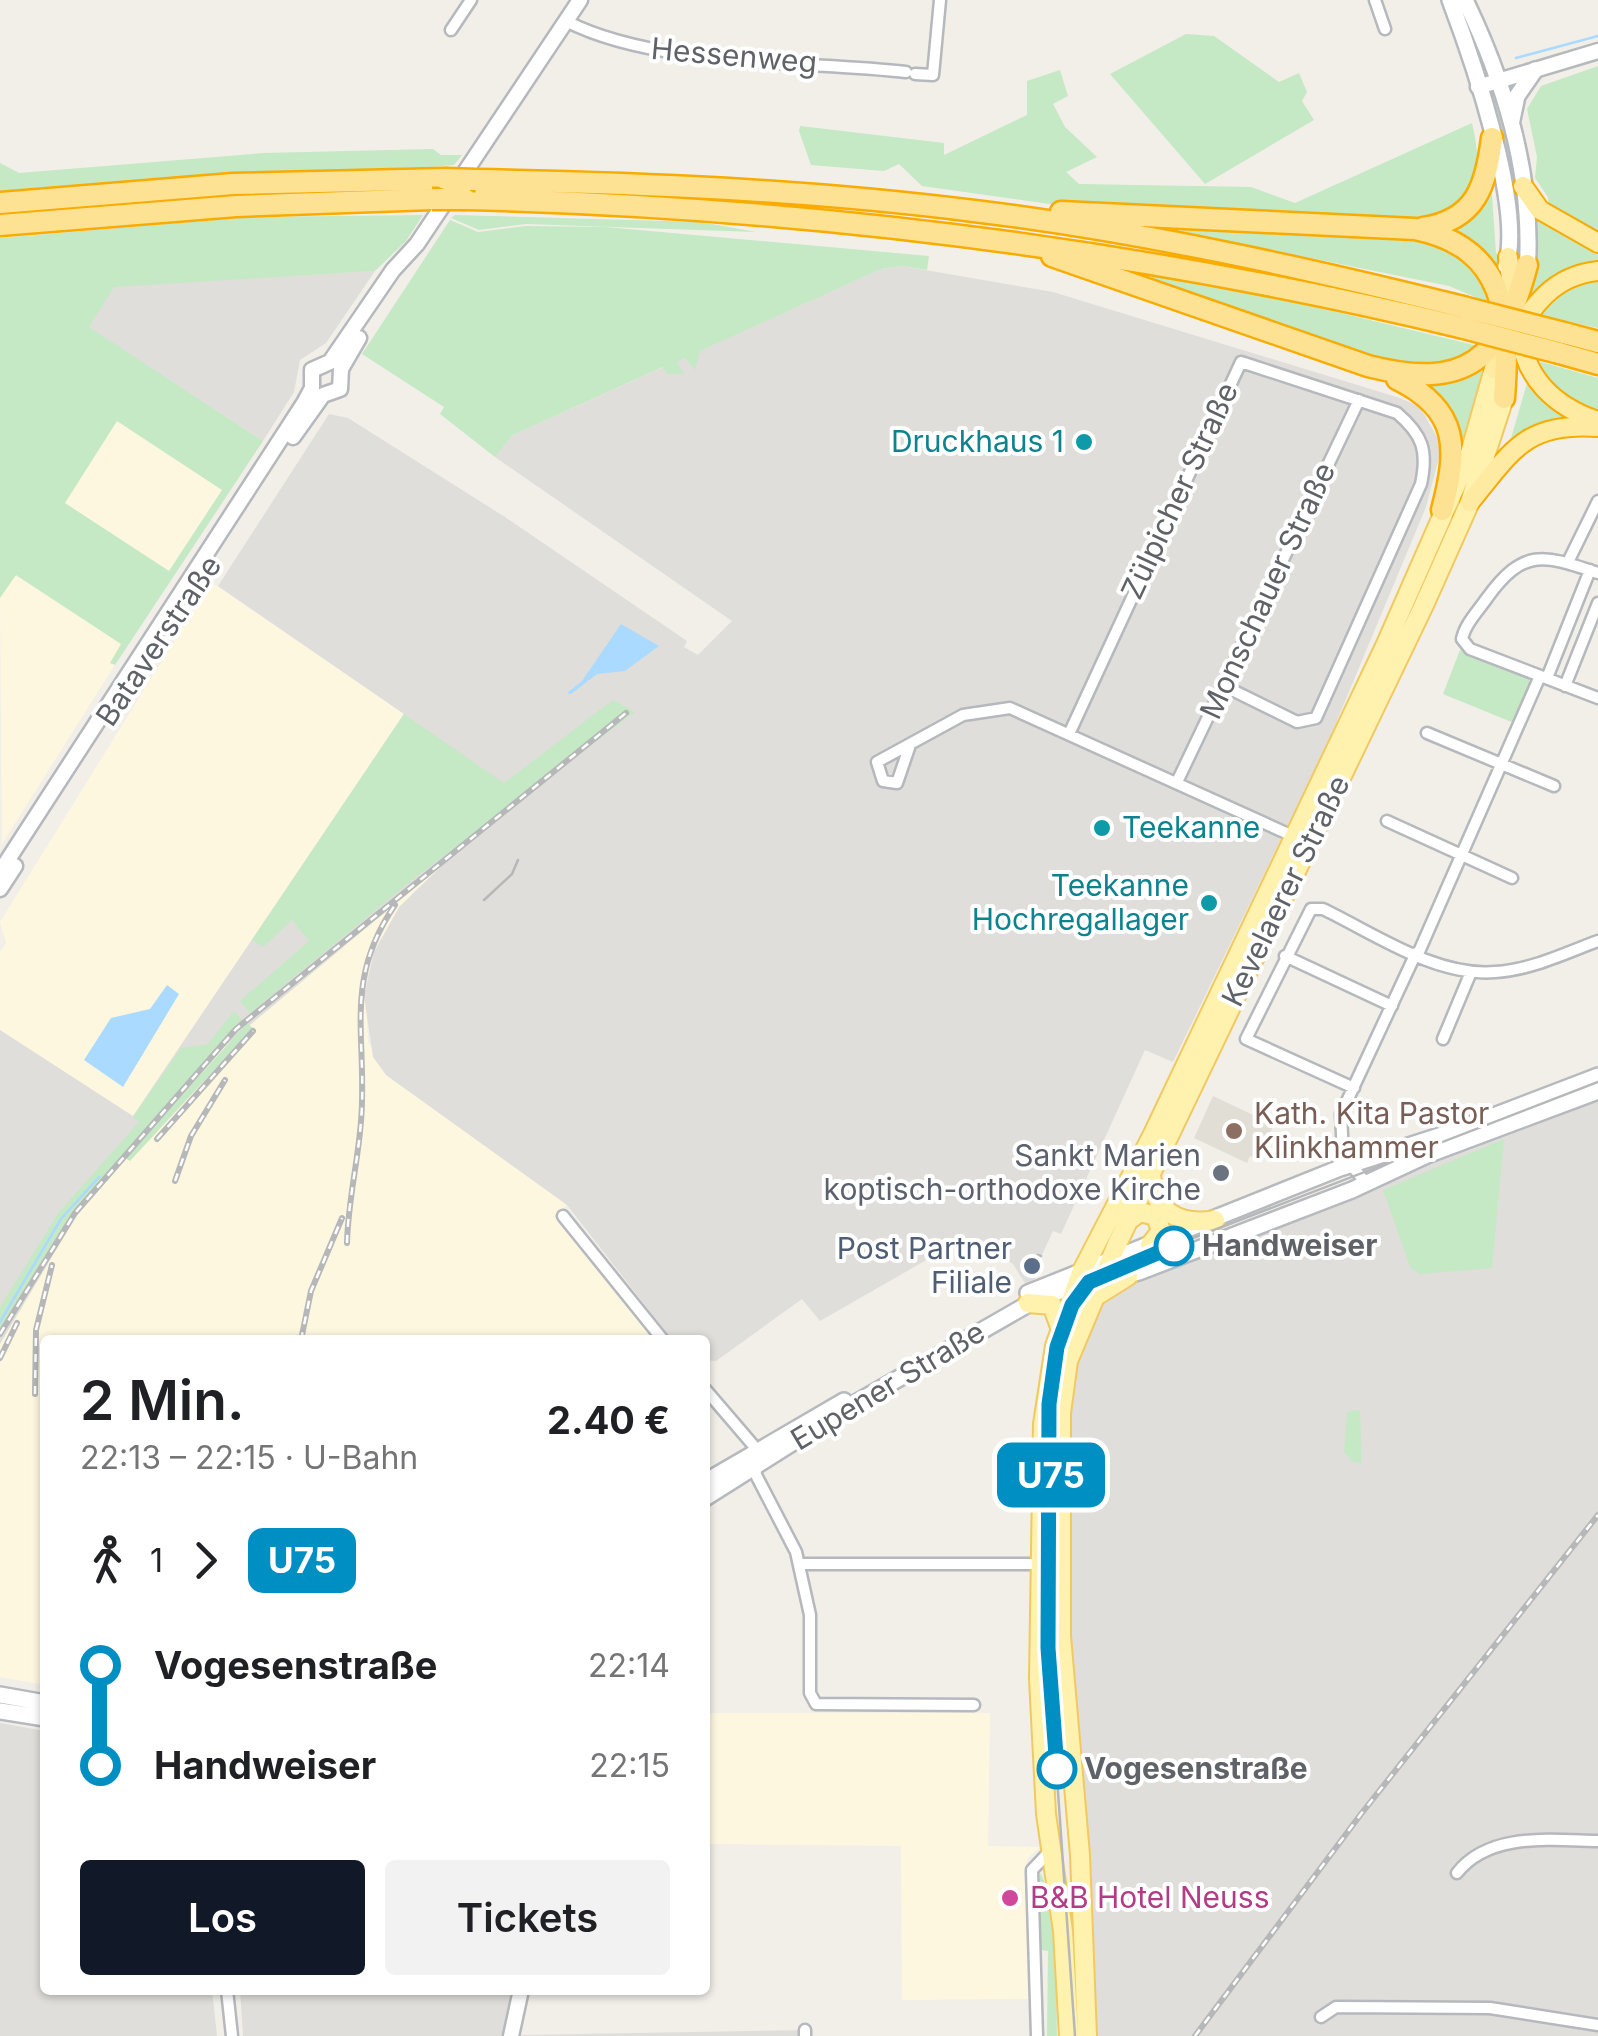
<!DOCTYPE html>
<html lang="de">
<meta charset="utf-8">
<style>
body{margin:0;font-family:Inter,sans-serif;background:#f2f2f2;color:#202124;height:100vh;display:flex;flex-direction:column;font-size:38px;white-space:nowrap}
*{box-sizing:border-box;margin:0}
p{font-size:32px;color:#757577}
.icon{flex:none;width:55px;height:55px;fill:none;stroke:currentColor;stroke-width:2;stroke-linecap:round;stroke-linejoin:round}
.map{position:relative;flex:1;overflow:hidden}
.side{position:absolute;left:40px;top:1335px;width:670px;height:660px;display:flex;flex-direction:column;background:#fff;border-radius:10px;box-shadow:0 2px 8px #0004}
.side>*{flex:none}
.badge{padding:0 20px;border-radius:15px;font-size:35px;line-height:65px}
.map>.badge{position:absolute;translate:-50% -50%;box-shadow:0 0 0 5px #fff}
.legs{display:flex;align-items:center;gap:15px;height:110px;padding:0 40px;font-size:32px}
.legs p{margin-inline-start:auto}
.summary{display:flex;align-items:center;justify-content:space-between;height:170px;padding:0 40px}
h1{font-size:55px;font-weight:600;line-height:75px}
.primary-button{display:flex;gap:20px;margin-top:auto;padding:20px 40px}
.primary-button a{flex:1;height:115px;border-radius:10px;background:#111827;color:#fff;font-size:40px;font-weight:600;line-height:115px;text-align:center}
.primary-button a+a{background:#f2f2f2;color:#202124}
ul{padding:0 40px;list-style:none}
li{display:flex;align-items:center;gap:35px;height:100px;font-size:38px}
li i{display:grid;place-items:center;width:15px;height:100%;margin:0 12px;background:currentColor}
li i::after{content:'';width:25px;height:25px;margin:-12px;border:8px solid;border-radius:50%;background:#fff}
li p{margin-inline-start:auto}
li:first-child i{background:linear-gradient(#0000 50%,currentColor 0)}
li:last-child i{background:linear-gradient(currentColor 50%,#0000 0)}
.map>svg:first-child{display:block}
.commercial{fill:#fef7e0}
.industrial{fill:#e0deda}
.education{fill:#e1ded6}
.green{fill:#c5e8c5;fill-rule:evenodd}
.water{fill:#aadaff}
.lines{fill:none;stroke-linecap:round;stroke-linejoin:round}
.stream{stroke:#aadaff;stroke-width:2.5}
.minor-casing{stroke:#b5b8bc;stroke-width:15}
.tertiary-casing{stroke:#b5b8bc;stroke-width:19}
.secondary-casing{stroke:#b6babf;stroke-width:20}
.primary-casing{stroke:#f2c960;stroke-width:22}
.trunk-casing{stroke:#f9ab00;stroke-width:22}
.motorway-casing{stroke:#f9ab00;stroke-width:25}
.minor{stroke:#fff;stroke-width:10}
.tertiary{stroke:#fff;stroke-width:14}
.secondary{stroke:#fff;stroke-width:15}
.primary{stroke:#fff2af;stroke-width:18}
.trunk{stroke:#feeaa1;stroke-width:18}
.motorway{stroke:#fde293;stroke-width:20}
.tram{stroke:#b6b7b8;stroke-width:2.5}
.rail-casing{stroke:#b6b7b8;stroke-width:6}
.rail{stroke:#fff;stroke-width:2.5;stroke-dasharray:8;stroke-linecap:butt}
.motorway-bridge-casing{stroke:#f9ab00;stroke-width:25;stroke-linecap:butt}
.motorway-bridge{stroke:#fde293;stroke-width:20}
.line-1-casing{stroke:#fff;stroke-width:22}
.line-1{stroke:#008fc2;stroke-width:15}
.culture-dot{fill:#0f9aa8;stroke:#fff;stroke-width:4}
.education-dot{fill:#8d6e63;stroke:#fff;stroke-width:4}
.worship-dot{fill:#6b7280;stroke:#fff;stroke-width:4}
.stop-1-dot{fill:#fff;stroke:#008fc2;stroke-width:5}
.service-dot{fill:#5c6f8a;stroke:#fff;stroke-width:4}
.hotel-dot{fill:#d1479c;stroke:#fff;stroke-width:4}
.labels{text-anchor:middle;stroke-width:8;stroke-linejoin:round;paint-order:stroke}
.street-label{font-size:30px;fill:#5f6368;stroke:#fff}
.culture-label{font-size:30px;fill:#0d838f;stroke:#fff;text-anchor:end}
.education-label{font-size:30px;fill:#785e54;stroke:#fff;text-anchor:start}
.worship-label{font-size:30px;fill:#5b616d;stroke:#fff;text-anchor:end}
.stop-label{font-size:30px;font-weight:bold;fill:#5f6368;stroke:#fff;text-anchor:start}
.service-label{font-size:30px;fill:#4e5e75;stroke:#fff;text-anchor:end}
.hotel-label{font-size:30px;fill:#b23c85;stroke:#fff;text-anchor:start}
</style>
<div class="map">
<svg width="1598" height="2036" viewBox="0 0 1598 2036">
<rect width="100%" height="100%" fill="#f1efe8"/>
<path class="commercial" d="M117,421L222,490L169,571L64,503Z
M15,575L126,647L2,844L0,598Z
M211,582L404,714L133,1117L0,1030V952L6,943L0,922Z
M474,838L413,892L379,941L365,981L368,1041L386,1075L567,1205L557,1214L655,1339L45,1340V1685L0,1677V1344L22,1304L77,1215L238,1031Z
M705,1713H990L988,1846L1040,1847L1028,1858L1024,1872L1032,1999L902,2000L901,1846L705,1844Z"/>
<path class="industrial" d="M902,266L1053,292L1400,398L1420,407L1442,446L1426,507L1328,742L1173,1062L1145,1050L1061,1234L1053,1231L1040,1259L1043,1262L1034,1274L1036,1278L1026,1285L1013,1264L981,1243L963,1239L820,1321L802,1299L716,1361L705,1360V1340H672L567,1205L386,1075L373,1057L364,996L374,952L399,907L450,858L220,1050L77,1215L0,1344V1030L133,1116L404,714L218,586L329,414L348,418L505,517L687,641L684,647L698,655L732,621L495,457L513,435L881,269Z
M375,271L326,343L300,360L294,392L263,441L88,327L114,286Z
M1598,1097V2036H1091L1066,1664L1067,1483L1068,1404L1079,1354L1093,1317L1110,1289L1413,1166Z
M0,1723L45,1731V1990H212L217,2036H0Z
M240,1990H515L504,2036H243Z
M809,2030V2036H522V2035Z"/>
<path class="education" d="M1213,1096L1274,1125L1256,1159L1250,1156L1247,1163L1194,1138Z"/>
<path class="green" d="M1186,34L1214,36L1279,82L1299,73L1307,92L1302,101L1314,120L1205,184L1110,74Z
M1598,66V233L1549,209L1548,197L1535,178L1537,157L1527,109L1541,86Z
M1060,70L1068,96L1053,104L1065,127L1097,157L1066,172L1079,184L1251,187L1295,203L1472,123C1485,178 1477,212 1416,219L1064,206L922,186L899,164L884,171L811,165L799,131L800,126L944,143V155L1027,115V81Z
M1497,90C1510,144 1537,216 1516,269L1508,166L1491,105Z
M433,149L441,155H462L454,165L431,167L233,173L0,192V163L19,173L264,153Z
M1491,182L1496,253L1500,257L1497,274L1482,250L1447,226Z
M1531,211L1598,249V262L1554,274L1529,301Z
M423,215L406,241L375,271L114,287L89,327L263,441L115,665L110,663L121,644L16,575L0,598V238L249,217ZM117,421L222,490L169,571L65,503Z
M455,215L701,222L756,232L526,224L479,230L451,218Z
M1118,219L1434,239L1474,262L1487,302L1449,286Z
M450,220L478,232L526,226L605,227L929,256L927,270L902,266L881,269L700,351L695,370L685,358L677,362L684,374H667L663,367L513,435L495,457L440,414L444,407L362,354Z
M1114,267L1303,304L1478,346L1481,354L1413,372Z
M1598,279V328L1534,314C1552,295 1571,280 1598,279Z
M1489,358L1460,459L1421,384L1461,378Z
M1541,362L1598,378V416L1557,395L1536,367Z
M1528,380L1544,404L1570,422L1509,445Z
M1460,650L1528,677L1530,682L1514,723L1443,694Z
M613,700L635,712L416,877L250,1013L240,1001L309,941L292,920L263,947L252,940L404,714L504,783Z
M234,1011L242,1020L73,1212L0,1331V1307L59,1212L139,1122L133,1117L181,1048L208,1044Z
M247,1023L253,1028L130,1161L125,1158Z
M1504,1139L1492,1268L1420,1274L1411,1269L1383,1190Z
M1360,1410L1362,1463L1353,1462L1344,1452L1347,1412Z
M1040,1873C1056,1894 1057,2005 1057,2036H1047L1048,1951L1041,1950Z"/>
<path class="water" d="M621,624L659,646L625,671L597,674L571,694L567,693L582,681Z
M167,985L179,994L123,1087L84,1060L111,1018L150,1009Z"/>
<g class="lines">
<path class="stream" d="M1516,58L1598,36
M0,1322L61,1219L99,1177"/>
<g class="minor-casing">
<path id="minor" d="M1375,0L1385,29
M566,21C655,67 804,61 906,72
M451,30L471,0
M915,74L933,75L940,0
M1568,562L1598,501
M1598,573C1544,555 1524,547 1487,598C1478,611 1465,624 1462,639L1470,649L1598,698
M1547,678L1590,570
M1565,686L1598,603
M1427,733L1554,786
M1069,734L1241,362L1397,413C1423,435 1428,451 1421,484L1316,718L1297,722L1224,686
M910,745L897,783L883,781L877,762L963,715L1010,708L1295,837
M1177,782L1359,400
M1387,821L1512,878
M1418,954L1540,676
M1285,956L1392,1006
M1443,1039L1471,972
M1354,1088L1246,1039L1311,909H1323C1375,934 1436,977 1495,972C1531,970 1565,953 1598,941
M1366,1183L1343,1155L1341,1114L1416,953
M563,1216L663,1340
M705,1389L753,1445L756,1475L796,1552L810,1615V1693L816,1704L974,1705
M800,1564H1044
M1457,1873C1489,1832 1551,1840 1598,1841
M227,1990L232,2036
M1321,2017L1336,2007L1490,2008L1598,2025
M805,2036V2030
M1037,2036L1032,1870L1051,1850"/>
</g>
<g class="tertiary-casing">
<path id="tertiary" d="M1478,87L1598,51
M293,437L323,395L340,389L341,369L359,338
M0,872L304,403L312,388V370L330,362L393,270L417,244L580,0
M0,889L15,866
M511,2036L521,1990"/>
</g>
<g class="secondary-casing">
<path id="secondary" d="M1450,0C1472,58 1524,208 1506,266
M1465,0C1505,83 1534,179 1527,272
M1512,120L1517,96L1535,70
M1028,1293L1340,1168L1452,1132L1598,1076
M705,1482L844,1401
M705,1498L849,1407L1044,1295L1139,1272L1352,1190L1427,1155L1598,1091
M0,1695L45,1703
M0,1711L45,1718"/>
</g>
<g class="primary-casing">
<path id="primary" d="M1151,1175C1155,1213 1180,1226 1215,1220
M1129,1220L1140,1212L1156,1216L1161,1231L1150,1245
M1096,1296L1128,1276
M1028,1303L1052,1305L1060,1327
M1069,2036L1063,1931L1046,1814L1039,1679L1043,1424L1055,1346L1081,1273L1152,1136L1386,644L1470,453L1494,369
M1087,2036L1080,1855L1061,1636V1413L1068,1361L1118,1242L1424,605L1470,502L1504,398"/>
</g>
<g class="trunk-casing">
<path id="trunk" d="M1523,186L1540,210L1598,243
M1508,257L1515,306
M1520,332C1524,378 1555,407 1598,421
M1494,369C1524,326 1539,277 1598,271
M1470,502C1512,451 1525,422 1598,427"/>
</g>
<g class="motorway-casing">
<path id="motorway" d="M476,180C642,183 808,190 974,211C1139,231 1302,267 1463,307
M465,199C802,207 1132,248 1460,327
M0,203L233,184L445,179
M1061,212L1415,229C1508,248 1510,317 1504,398
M0,225L236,206L432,199
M1423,228C1476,220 1486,186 1492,138
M1052,256L1368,366C1466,391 1502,360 1527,265
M1564,333L1598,342
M1559,353L1598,364
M1397,379C1460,410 1458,449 1442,510"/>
</g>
<use href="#minor" class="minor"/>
<use href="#tertiary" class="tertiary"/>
<use href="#secondary" class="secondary"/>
<use href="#primary" class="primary"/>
<use href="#trunk" class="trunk"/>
<use href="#motorway" class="motorway"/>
<path class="tram" d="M484,900L512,874L518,860
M1038,1255L1041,1256
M1075,2036L1048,1648L1049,1404L1057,1347L1072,1305L1089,1283L1113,1269L1598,1082"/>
<g class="rail-casing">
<path id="rail" d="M157,1139L253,1031
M175,1181L191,1136L225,1080
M347,1243C348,1201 358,1162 361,1121C368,1038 342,982 395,905
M0,1334L75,1213L236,1029L626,713
M301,1340L311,1291L342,1218
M0,1358L17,1323
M35,1394L36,1330L52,1265
M1195,2036L1361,1814L1598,1515"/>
</g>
<use href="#rail" class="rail"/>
<g class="motorway-bridge-casing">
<path id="motorway-bridge" d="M445,179L476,180
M432,199H465
M1463,307L1564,333
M1460,327L1559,353"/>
</g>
<use href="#motorway-bridge" class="motorway-bridge"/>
</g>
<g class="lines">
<g class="line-1-casing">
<path id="line-1" d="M1057,1769L1048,1648L1049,1404L1057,1347L1072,1305L1089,1282L1174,1246"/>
</g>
<use href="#line-1" class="line-1"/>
</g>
<g class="culture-dot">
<circle cx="1084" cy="442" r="10"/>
<circle cx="1102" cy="828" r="10"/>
<circle cx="1209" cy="903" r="10"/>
</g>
<circle class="education-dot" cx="1234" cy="1131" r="10"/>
<circle class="worship-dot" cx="1221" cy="1173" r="10"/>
<g class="stop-1-dot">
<circle cx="1174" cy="1246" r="18"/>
<circle cx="1057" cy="1769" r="18"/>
</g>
<circle class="service-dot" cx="1032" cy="1266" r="10"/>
<circle class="hotel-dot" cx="1010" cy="1898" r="10"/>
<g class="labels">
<g class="street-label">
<text transform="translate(734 56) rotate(5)" y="10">Hessenweg</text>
<text transform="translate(1180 491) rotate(-65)" y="10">Zülpicher Straße</text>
<text transform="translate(1268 591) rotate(-65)" y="10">Monschauer Straße</text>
<text transform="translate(159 641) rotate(-56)" y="10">Bataverstraße</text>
<text transform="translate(1286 891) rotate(-64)" y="10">Kevelaerer Straße</text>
<text transform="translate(888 1386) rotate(-31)" y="10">Eupener Straße</text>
</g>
<g class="culture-label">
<text x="1064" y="452">Druckhaus 1</text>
<text x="1122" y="838" text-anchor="start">Teekanne</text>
<text x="1189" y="896">Teekanne<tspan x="1189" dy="34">Hochregallager</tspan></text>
</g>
<g class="education-label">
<text x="1254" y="1124">Kath. Kita Pastor<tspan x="1254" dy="34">Klinkhammer</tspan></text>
</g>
<g class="worship-label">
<text x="1201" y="1166">Sankt Marien<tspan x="1201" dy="34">koptisch-orthodoxe Kirche</tspan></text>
</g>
<g class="stop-label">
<text x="1202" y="1256">Handweiser</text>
<text x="1084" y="1779">Vogesenstraße</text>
</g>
<g class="service-label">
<text x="1012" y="1259">Post Partner<tspan x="1012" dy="34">Filiale</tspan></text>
</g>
<g class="hotel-label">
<text x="1030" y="1908">B&amp;B Hotel Neuss</text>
</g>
</g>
</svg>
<b class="badge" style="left:1051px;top:1475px;background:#008fc2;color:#fff">U75</b>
<section class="side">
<div class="summary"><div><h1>2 Min.</h1><p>22:13 – 22:15 · U-Bahn</p></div><b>2.40 €</b></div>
<div class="legs"><svg class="icon" aria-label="walk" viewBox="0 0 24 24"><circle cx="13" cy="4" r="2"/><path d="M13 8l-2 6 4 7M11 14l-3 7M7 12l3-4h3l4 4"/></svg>1<svg class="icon" aria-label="forward" viewBox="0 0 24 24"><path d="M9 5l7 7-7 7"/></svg><b class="badge" style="background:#008fc2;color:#fff">U75</b></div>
<ul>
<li><i style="color:#008fc2"></i><b>Vogesenstraße</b><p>22:14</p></li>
<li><i style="color:#008fc2"></i><b>Handweiser</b><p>22:15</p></li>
</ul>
<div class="primary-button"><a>Los</a><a>Tickets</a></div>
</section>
</div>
